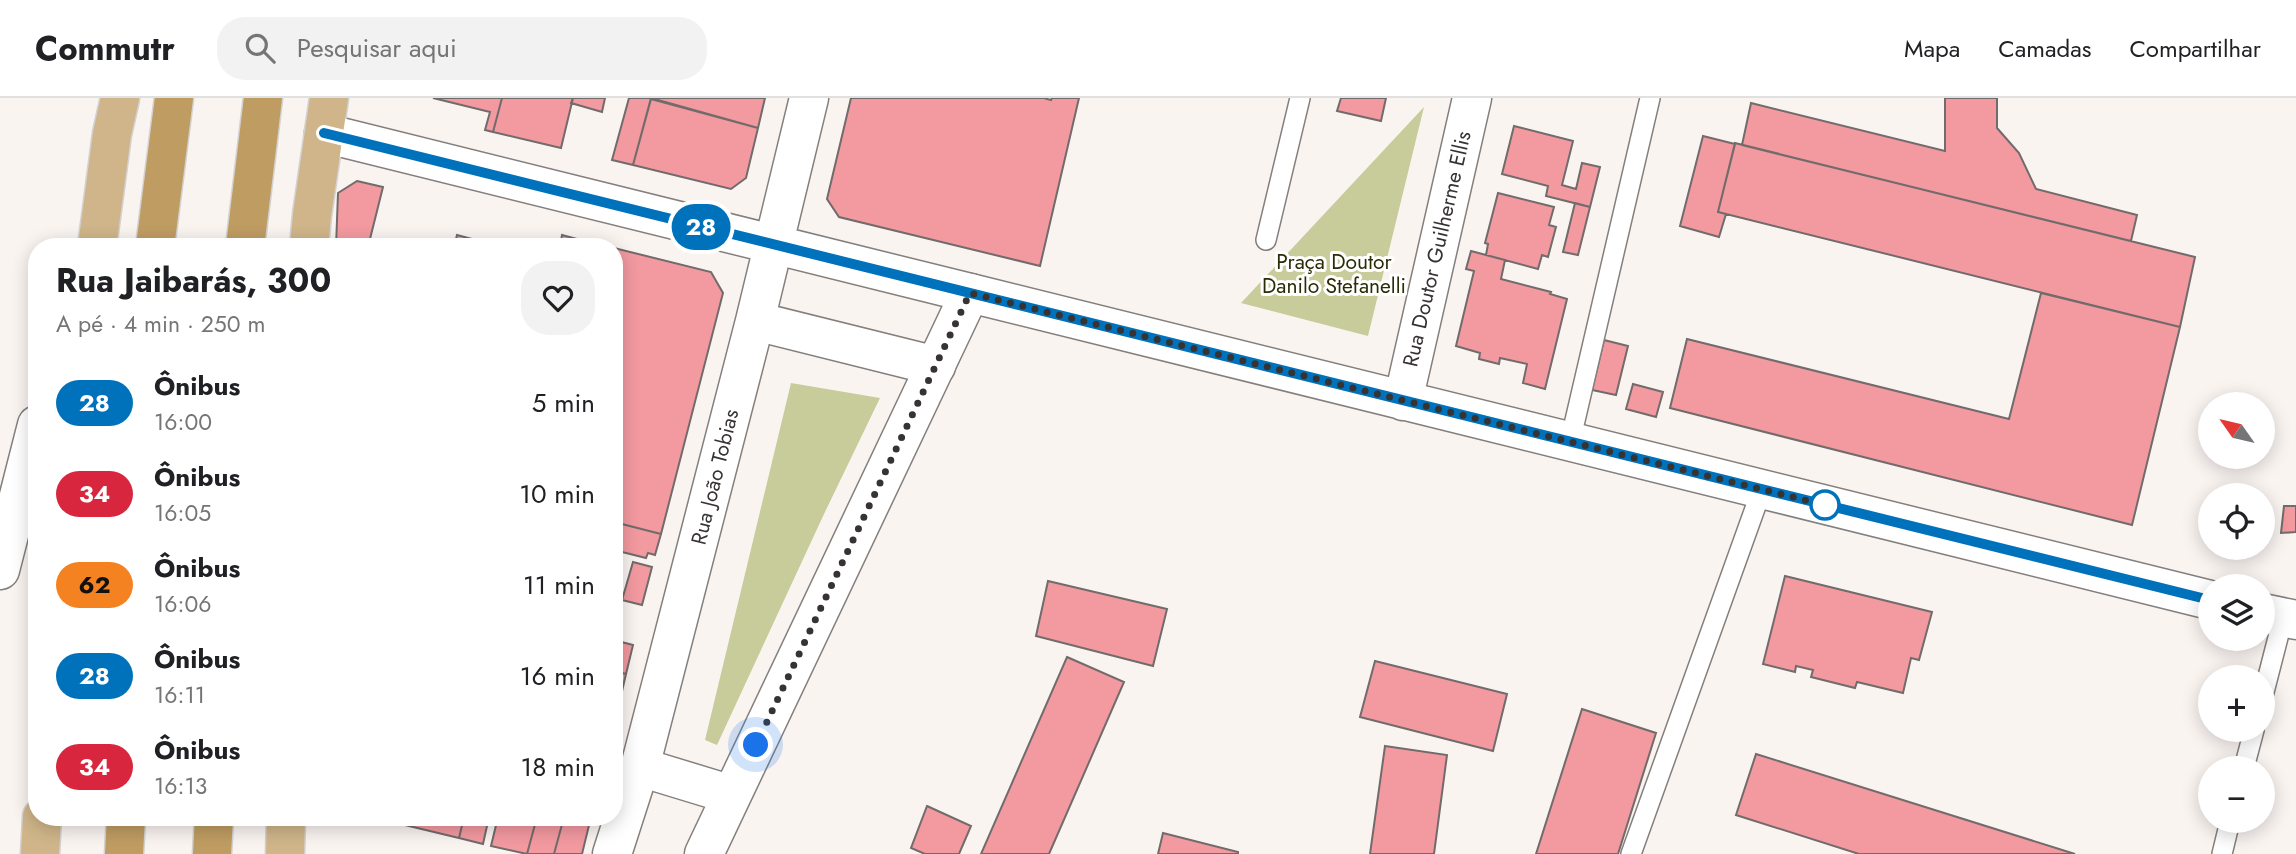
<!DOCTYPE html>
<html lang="pt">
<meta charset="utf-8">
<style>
body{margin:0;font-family:Jost,sans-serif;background:#f2f2f2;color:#202124;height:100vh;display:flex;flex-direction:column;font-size:26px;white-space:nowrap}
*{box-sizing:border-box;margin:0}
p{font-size:23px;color:#757577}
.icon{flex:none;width:38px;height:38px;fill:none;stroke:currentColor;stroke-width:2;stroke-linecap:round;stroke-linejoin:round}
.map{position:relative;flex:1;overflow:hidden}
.panel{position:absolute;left:28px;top:140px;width:595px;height:588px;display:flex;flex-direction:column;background:#fff;border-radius:28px;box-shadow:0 4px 18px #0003}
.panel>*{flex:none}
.badge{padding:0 14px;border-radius:23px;font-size:24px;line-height:46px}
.needle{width:46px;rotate:304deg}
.tools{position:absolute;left:2198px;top:294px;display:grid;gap:14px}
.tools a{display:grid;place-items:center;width:77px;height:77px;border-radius:50%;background:#fff;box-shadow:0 4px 18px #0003;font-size:35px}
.you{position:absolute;width:35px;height:35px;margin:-18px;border:5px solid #fff;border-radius:50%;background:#1a73e8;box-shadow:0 0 0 10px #1a73e833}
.map>.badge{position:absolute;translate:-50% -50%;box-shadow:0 0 0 4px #fff}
.round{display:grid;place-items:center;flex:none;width:74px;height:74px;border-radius:28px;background:#f2f2f2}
.overview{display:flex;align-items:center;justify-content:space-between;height:119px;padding:0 28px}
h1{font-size:33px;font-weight:700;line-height:52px}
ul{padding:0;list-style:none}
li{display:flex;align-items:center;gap:21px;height:91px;padding:0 28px}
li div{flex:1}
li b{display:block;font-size:26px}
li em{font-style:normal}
li .badge{min-width:77px;font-weight:700;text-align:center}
header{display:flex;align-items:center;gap:42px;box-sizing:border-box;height:98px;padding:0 35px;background:#fff;border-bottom:2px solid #e0e0e0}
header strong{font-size:33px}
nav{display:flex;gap:38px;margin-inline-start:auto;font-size:24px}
.search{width:490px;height:63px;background:#f2f2f2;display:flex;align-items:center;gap:18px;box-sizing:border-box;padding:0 24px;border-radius:28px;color:#757577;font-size:26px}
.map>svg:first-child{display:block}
.green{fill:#c8cb9a}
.building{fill:#f399a0;stroke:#716b6b;stroke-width:2}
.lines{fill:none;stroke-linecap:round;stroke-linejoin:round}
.service-casing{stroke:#847f7c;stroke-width:22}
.minor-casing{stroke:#847f7c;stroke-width:41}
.tertiary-casing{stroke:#847f7c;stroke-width:41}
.primary-casing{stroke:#d3d2d2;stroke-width:41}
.trunk-casing{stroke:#d3d2d2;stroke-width:41}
.service{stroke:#fff;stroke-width:19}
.minor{stroke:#fff;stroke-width:38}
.tertiary{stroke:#fff;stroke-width:38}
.primary{stroke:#cfb589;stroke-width:38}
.trunk{stroke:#bf9c62;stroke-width:38}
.line-casing{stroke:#fff;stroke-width:16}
.line{stroke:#0072bc;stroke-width:10}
.walk{stroke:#363332;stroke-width:7;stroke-dasharray:0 12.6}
.stop-dot{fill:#fff;stroke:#0072bc;stroke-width:3.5}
.labels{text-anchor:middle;stroke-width:6;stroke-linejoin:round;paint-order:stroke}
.street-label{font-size:21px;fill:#363332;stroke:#fff}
.park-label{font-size:21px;fill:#2b2c06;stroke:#fff}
</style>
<header>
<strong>Commutr</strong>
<div class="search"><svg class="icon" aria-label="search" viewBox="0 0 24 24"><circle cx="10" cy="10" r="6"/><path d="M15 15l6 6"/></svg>Pesquisar aqui</div>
<nav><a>Mapa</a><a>Camadas</a><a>Compartilhar</a></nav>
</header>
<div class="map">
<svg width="2296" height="756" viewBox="0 0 2296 756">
<rect width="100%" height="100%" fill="#faf4f1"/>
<path class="green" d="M1424,9L1368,238L1241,205Z
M791,285L880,300L824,416L717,647L705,642Z"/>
<path class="building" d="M433,0H502L493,34L485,32L490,14Z
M502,0H573L561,50L493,34Z
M573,0H605L602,14L571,5Z
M629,0H651L633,67L612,62Z
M651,0H765L758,30Z
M851,0H1044L1051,2L1052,0H1079L1040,168L839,119L827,101Z
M1341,0H1386L1381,23L1337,13Z
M1945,0H1997V30L2019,55L2036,91L2137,117L2131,143L1742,47L1751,5L1945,53Z
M651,1L758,30L746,80L731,91L633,67Z
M1514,28L1573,43L1562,87L1576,91L1582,65L1600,69L1590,109L1546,98L1548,88L1502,76Z
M1703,38L1735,46L1718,114L1726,116L1719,139L1680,128Z
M1735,45L2195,159L2180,229L1718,114Z
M357,83L383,89L368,149H336L338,95Z
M1498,95L1554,109L1549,127L1556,129L1548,159L1542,157L1538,171L1486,157L1488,146L1485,145Z
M1575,105L1590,109L1578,157L1563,154Z
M457,137L502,149H454Z
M562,137L588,144L586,149H560Z
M614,150L711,174L723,195L661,436L614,424Z
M1471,153L1505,162L1501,181L1551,194L1550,196L1567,201L1545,291L1523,285L1527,266L1500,260L1499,266L1479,261L1480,255L1456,248L1474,173L1466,171Z
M2041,195L2180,229L2132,427L1670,310L1687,241L2009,321Z
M1604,242L1628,248L1616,297L1592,292Z
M1633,286L1663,294L1656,319L1626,311Z
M2284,408H2296V434L2281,435Z
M2263,414L2273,417L2265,445H2263Z
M614,424L661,436L655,457L648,455L646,460L614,452Z
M633,464L652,469L642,507L622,502Z
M1785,478L1932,514L1919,562L1911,560L1903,595L1857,584L1855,590L1811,579L1813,572L1796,568L1795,574L1763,566Z
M1048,483L1167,511L1153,568L1036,538Z
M614,542L633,547L626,576L614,573Z
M1067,559L1124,584L1049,756H981Z
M1375,563L1507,596L1493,653L1360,619Z
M614,573L626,576L619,606L614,605Z
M1582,611L1656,635L1618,756H1536Z
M1385,648L1447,657L1434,756H1370Z
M1756,656L2075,756H1859L1736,717Z
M927,708L971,728L959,756H925L911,750Z
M374,719H411L409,728Z
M411,719H464L459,740L409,728Z
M464,719H489L483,746L459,740Z
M498,719H537L527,756L491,748Z
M537,719H564L554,756H527Z
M564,719H591L582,756H554Z
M1163,735L1238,754V756H1158Z"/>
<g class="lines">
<g class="service-casing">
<path id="service" d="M1266,142L1300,0
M1570,344L1650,0
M2263,598L2283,520
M2244,670L2254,632
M1631,756L1762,391
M2222,756L2230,723"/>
</g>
<g class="minor-casing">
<path id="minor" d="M324,35L970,195
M755,223L936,268
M612,756L640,669L755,223L809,0"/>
</g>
<g class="tertiary-casing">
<path id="tertiary" d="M1403,303L1472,0
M0,472L37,327
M2263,515L2296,522
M640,669L732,697
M704,756L970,195L2210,502"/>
</g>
<g class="primary-casing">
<path id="primary" d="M97,149L112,36L120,0
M309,149L312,117L329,0
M40,756L42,719
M285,756L286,719"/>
</g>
<g class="trunk-casing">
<path id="trunk" d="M155,149L174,0
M245,149L263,0
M124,756L126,719
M212,756L214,719"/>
</g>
<use href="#service" class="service"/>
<use href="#minor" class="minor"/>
<use href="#tertiary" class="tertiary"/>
<use href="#primary" class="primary"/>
<use href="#trunk" class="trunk"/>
</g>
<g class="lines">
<g class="line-casing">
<path id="line" d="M324,35L2210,502"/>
</g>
<use href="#line" class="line"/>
<path class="walk" d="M756,647L970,195L1825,407"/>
</g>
<circle class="stop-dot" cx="1825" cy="407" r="14"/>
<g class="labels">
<g class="street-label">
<text transform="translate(1437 151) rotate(-77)" y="7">Rua Doutor Guilherme Ellis</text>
<text transform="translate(715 379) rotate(-76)" y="7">Rua João Tobias</text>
</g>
<g class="park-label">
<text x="1334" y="171">Praça Doutor<tspan x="1334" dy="24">Danilo Stefanelli</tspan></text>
</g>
</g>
</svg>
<div class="tools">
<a><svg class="needle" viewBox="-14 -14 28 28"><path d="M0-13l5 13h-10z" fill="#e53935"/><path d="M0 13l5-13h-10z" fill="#757577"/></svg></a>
<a><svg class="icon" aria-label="locate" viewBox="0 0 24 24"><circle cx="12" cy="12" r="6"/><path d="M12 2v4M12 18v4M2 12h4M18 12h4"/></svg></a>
<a><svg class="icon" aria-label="layers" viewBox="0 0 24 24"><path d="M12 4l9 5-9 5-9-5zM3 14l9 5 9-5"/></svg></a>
<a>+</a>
<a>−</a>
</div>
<div class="you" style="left:756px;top:647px"></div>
<b class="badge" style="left:701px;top:129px;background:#0072bc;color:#fff">28</b>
<section class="panel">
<div class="overview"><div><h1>Rua Jaibarás, 300</h1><p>A pé · 4 min · 250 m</p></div><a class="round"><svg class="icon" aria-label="heart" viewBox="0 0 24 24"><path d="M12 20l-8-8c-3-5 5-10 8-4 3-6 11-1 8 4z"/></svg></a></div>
<ul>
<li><span class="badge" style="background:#0072bc;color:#fff">28</span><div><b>Ônibus</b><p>16:00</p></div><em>5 min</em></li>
<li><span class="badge" style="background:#d7263d;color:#fff">34</span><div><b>Ônibus</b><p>16:05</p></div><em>10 min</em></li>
<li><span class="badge" style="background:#f58220;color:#111">62</span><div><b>Ônibus</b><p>16:06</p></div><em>11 min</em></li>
<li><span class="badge" style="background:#0072bc;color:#fff">28</span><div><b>Ônibus</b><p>16:11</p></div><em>16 min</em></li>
<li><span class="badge" style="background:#d7263d;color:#fff">34</span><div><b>Ônibus</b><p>16:13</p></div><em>18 min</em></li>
</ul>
</section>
</div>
